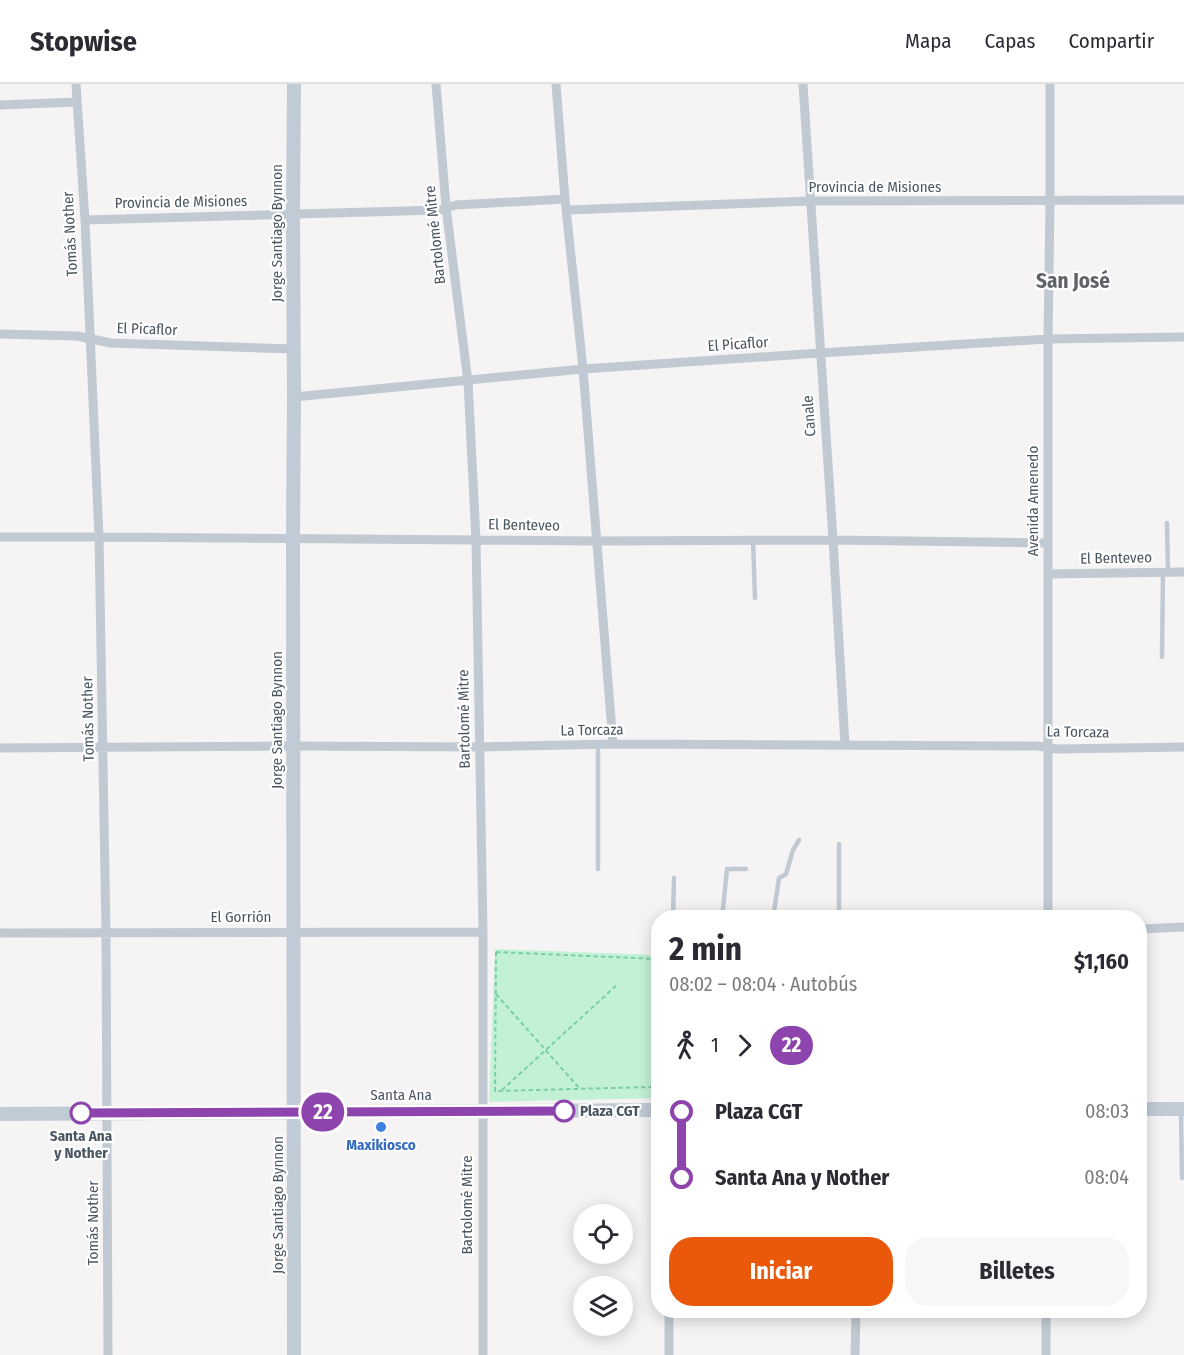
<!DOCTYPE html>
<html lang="es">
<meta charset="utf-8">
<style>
body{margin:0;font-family:"Fira Sans Condensed",sans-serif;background:#f7f7f7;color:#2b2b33;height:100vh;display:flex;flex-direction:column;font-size:22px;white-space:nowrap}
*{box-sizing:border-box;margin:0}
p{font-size:20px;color:#7c7c81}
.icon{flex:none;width:33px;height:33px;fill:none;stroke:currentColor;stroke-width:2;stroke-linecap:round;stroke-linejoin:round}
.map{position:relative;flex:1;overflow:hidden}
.panel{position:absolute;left:651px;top:826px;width:496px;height:408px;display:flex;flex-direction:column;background:#fff;border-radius:24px;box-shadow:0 3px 15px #0003}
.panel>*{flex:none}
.badge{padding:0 12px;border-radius:20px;font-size:21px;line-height:39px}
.controls{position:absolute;left:573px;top:1120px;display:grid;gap:12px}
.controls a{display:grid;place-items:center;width:60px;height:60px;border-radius:50%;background:#fff;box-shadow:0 3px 15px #0003;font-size:30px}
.map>.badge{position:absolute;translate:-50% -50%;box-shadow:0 0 0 3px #fff}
.legs{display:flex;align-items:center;gap:9px;height:66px;padding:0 18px;font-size:20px}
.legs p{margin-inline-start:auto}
.summary{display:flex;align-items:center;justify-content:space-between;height:102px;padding:0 18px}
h1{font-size:33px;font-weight:700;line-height:45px}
.button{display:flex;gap:12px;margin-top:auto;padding:12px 18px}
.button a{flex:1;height:69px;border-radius:24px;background:#ea580c;color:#fff;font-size:24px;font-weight:700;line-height:69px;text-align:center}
.button a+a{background:#f7f7f7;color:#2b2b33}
ul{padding:0 18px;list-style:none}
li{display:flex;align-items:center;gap:21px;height:66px;font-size:22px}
li i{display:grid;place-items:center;width:9px;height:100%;margin:0 8px;background:currentColor}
li i::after{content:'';width:15px;height:15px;margin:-8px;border:4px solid;border-radius:50%;background:#fff}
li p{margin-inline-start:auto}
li:first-child i{background:linear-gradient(#0000 50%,currentColor 0)}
li:last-child i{background:linear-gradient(currentColor 50%,#0000 0)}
header{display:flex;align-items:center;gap:36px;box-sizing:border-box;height:84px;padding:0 30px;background:#fff;border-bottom:2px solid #e1e1e2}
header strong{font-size:28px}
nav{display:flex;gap:33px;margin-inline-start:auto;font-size:21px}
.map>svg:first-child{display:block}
.green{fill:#c3f1d5}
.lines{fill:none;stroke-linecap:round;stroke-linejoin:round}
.path{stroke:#7ad0a6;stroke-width:2;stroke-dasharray:4.5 3;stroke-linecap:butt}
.lane{stroke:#c1cad2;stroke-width:4.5}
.street{stroke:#c1cad2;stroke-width:9}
.secondary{stroke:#c1cbd6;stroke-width:14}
.line-1-casing{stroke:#fff;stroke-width:14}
.line-1{stroke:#8e44ad;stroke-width:9}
.stop-1-dot{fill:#fff;stroke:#8e44ad;stroke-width:3}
.shop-dot{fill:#3f7fe0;stroke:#fff;stroke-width:2}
.labels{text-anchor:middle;stroke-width:4.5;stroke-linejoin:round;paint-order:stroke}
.street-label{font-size:15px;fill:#4a5661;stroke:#fff}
.stop-label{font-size:15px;font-weight:bold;fill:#4a5661;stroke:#fff;text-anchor:start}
.shop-label{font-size:15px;font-weight:bold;fill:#366cbe;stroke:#fff}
.district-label{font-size:21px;font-weight:bold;fill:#5f6368;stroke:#fff}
</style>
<header>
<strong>Stopwise</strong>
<nav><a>Mapa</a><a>Capas</a><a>Compartir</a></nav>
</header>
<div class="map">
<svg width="1184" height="1271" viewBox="0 0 1184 1271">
<rect width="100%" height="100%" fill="#f5f3f3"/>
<path class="green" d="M495,865L658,871V1014L489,1018Z"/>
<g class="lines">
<path class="path" d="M496,868L495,1007L652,1003V875
M496,868L658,875
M496,910L580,1005
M502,1006L618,900"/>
<path class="lane" d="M1167,439L1168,488
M753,457L755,514
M1162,573L1163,488
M839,760V834
M598,785V661
M673,834L674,794
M722,834L727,785H746
M773,834L779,794L786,790L793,766L799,756
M1181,1028L1182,1094"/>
<path class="street" d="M76,0L85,136L99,453L106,848L108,1271
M436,0L446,123L468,298L476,456L483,848V1271
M556,0L565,115L583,285L613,660
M803,0L833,456L845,661
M0,21L77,18
M567,126L810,117L1184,116
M85,136L439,126L456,121L565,115
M0,250L77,252L111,259L293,265
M294,313L583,285L820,269L1048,255L1184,253
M0,453H99L597,457L833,456L1048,459
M1048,490L1184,488
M0,664L294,662L479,663L613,660L1037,662L1058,665L1184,663
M1048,834V255L1050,117V0
M1140,845L1184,843
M0,849L483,848
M669,1227V1271
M855,1271L856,1227
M1046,1271V1227"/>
<path class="secondary" d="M1140,1025H1184
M0,1030L658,1026
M294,1271L293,455L294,313L293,131L294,0"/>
</g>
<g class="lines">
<g class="line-1-casing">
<path id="line-1" d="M81,1029L564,1027"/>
</g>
<use href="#line-1" class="line-1"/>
</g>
<g class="stop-1-dot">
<circle cx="564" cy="1027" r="10"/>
<circle cx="81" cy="1029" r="10"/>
</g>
<circle class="shop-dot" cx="381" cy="1043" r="6"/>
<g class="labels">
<g class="street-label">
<text x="875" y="108">Provincia de Misiones</text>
<text transform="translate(181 118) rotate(-1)" y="5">Provincia de Misiones</text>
<text transform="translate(277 149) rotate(-90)" y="5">Jorge Santiago Bynnon</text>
<text transform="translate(70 150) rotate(-93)" y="5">Tomás Nother</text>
<text transform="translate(435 151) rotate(-96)" y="5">Bartolomé Mitre</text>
<text transform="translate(147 245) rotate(2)" y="5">El Picaflor</text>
<text transform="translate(738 260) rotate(-4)" y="5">El Picaflor</text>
<text transform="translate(809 332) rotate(-94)" y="5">Canale</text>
<text transform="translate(1033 417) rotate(-90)" y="5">Avenida Amenedo</text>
<text transform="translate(524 441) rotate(1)" y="5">El Benteveo</text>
<text transform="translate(1116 474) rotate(-1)" y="5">El Benteveo</text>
<text transform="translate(88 635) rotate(-91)" y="5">Tomás Nother</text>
<text transform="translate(464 635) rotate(-91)" y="5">Bartolomé Mitre</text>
<text transform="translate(277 636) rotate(-90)" y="5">Jorge Santiago Bynnon</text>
<text transform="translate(592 646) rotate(-1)" y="5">La Torcaza</text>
<text transform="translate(1078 648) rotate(1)" y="5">La Torcaza</text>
<text x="241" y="838">El Gorrión</text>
<text x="401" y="1016">Santa Ana</text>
<text transform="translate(278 1121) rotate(-90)" y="5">Jorge Santiago Bynnon</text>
<text transform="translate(467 1121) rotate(-90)" y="5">Bartolomé Mitre</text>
<text transform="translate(93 1139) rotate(-90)" y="5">Tomás Nother</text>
</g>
<g class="stop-label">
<text x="580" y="1032">Plaza CGT</text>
<text x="81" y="1057" text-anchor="middle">Santa Ana<tspan x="81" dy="17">y Nother</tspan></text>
</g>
<g class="shop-label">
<text x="381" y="1066">Maxikiosco</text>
</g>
<g class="district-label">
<text x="1073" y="204">San José</text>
</g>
</g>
</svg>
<div class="controls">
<a><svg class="icon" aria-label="locate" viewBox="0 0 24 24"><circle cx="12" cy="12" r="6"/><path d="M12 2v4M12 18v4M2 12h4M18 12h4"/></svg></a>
<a><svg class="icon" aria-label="layers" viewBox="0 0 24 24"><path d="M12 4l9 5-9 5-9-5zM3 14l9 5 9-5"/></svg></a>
</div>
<b class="badge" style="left:323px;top:1028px;background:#8e44ad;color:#fff">22</b>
<section class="panel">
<div class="summary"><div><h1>2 min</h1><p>08:02 – 08:04 · Autobús</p></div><b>$1,160</b></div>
<div class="legs"><svg class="icon" aria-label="walk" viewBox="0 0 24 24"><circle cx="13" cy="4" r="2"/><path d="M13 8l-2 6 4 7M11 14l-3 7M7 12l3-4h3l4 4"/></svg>1<svg class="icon" aria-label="forward" viewBox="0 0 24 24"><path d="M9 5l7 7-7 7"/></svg><b class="badge" style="background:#8e44ad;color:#fff">22</b></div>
<ul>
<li><i style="color:#8e44ad"></i><b>Plaza CGT</b><p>08:03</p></li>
<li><i style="color:#8e44ad"></i><b>Santa Ana y Nother</b><p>08:04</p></li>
</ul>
<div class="button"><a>Iniciar</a><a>Billetes</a></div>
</section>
</div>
